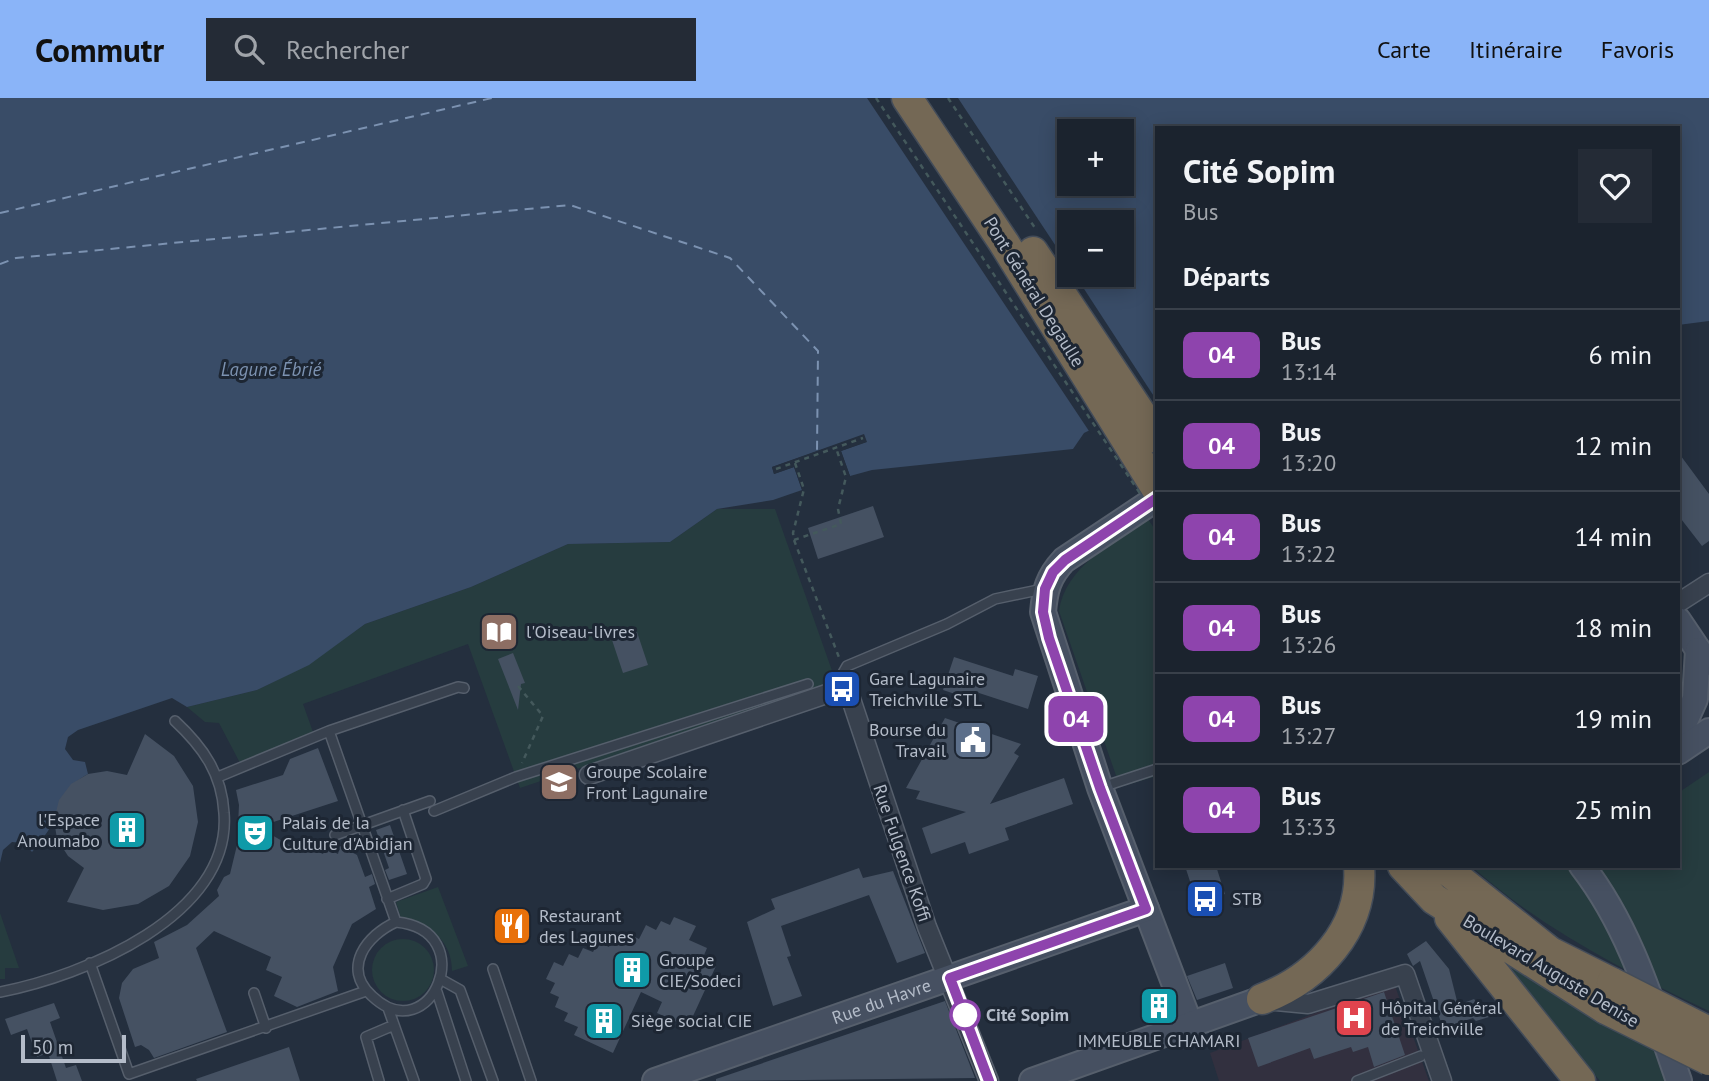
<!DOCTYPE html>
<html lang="fr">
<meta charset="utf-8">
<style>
body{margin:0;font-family:"PT Sans",sans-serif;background:#242b36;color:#f1f3f6;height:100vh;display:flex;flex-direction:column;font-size:26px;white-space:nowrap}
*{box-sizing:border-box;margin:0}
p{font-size:23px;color:#a0a4aa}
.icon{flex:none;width:38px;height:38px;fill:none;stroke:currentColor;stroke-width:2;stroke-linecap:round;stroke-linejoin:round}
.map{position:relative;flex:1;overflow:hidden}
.side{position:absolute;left:1155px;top:28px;width:525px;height:742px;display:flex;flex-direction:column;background:#1b232e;border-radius:0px;box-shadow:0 4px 18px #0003,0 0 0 2px #39404a}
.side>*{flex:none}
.badge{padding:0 14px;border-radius:10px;font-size:24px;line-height:46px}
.controls{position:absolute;left:1057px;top:21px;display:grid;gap:14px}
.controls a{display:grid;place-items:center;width:77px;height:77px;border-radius:0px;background:#1b232e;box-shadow:0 4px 18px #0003,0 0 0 2px #39404a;font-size:35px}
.scale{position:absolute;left:21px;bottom:18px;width:105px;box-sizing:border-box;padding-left:7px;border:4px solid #b4bcc9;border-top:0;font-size:19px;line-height:24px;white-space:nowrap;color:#b4bcc9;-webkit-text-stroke:5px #1d2633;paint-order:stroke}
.map>.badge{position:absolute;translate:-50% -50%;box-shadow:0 0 0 4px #fff}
h2{padding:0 28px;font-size:26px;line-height:63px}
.round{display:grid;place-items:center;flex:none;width:74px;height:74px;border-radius:0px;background:#242b36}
.overview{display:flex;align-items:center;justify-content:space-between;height:119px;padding:0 28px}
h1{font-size:33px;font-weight:800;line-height:52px}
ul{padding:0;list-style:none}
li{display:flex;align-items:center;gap:21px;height:91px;padding:0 28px;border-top:2px solid #39404a}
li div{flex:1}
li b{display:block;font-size:26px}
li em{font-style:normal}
li .badge{min-width:77px;font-weight:700;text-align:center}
header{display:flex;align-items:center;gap:42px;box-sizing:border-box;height:98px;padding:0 35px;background:#8ab4f8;color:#111}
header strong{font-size:33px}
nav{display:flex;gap:38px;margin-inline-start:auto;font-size:24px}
.search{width:490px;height:63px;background:#242b36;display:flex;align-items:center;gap:18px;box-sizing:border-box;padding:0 24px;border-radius:0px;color:#a0a4aa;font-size:26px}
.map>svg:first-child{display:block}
.medical{fill:#32303f}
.green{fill:#263c3f}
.water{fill:#394c67;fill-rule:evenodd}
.pier{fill:#242f3e}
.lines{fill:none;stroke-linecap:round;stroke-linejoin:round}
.ferry{stroke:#7c92b1;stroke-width:2;stroke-dasharray:9 7;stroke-linecap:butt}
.building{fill:#455162}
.lane-casing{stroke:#565f6c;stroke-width:12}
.street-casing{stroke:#565f6c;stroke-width:21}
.secondary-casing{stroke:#565f6c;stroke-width:28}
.highway-casing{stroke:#434c59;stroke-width:33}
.path{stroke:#44595c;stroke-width:2.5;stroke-dasharray:5 5;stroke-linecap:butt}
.lane{stroke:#38414e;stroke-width:9}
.street{stroke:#38414e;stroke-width:18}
.secondary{stroke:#465061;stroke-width:24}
.highway{stroke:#746855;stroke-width:30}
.highway-bridge-casing{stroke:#434c59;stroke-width:33;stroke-linecap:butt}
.path-bridge{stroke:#44595c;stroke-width:2.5;stroke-dasharray:5 5;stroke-linecap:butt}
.highway-bridge{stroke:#746855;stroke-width:30}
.line-casing{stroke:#fff;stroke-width:16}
.line{stroke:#8e44ad;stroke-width:10}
.stop-dot{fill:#fff;stroke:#8e44ad;stroke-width:3.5}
.labels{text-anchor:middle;stroke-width:6;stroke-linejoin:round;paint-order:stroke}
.street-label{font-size:18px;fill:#b4bcc9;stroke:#1d2633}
.poi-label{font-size:18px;fill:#b4bcc9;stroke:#1d2633;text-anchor:start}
.stop-label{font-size:18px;font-weight:bold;fill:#b4bcc9;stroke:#1d2633;text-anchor:start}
.water-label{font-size:19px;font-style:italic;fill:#7c92b1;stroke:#1d2633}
</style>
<header>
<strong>Commutr</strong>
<div class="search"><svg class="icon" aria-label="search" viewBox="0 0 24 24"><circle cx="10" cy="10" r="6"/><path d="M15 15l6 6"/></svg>Rechercher</div>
<nav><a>Carte</a><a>Itinéraire</a><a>Favoris</a></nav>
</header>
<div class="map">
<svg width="1709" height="983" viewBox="0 0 1709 983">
<rect width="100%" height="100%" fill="#242f3e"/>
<path class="medical" d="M1394,885L1429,983H1219L1210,955Z"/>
<path class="green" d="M717,411H775L836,584L520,690L468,546L303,606L313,634L240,665L219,625L205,624L187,609L257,592L309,566L365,526L471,489L568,446L670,444Z
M1147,420L1157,434V678L1120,689L1059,513C1065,469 1113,445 1147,420Z
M1709,674V913C1624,873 1542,831 1471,768H1678V695Z
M438,789L468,868L452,873C452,842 429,826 401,820L396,804Z
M0,815L19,870H5V881H0Z
M1482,834L1663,942L1677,983H1600Z
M372 872a31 31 0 1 1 62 0a31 31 0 1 1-62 0Z"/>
<path class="water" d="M0,0H1709V223L1678,227V30H1157V299L1084,335L1073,351L872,372L850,378L841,353L866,344L864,337L772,369L774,376L794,369L802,392L773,402L717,411L670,444L568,446L471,489L365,526L309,567L257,592L187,609L172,600L78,632L68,639L65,651L73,662L85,664L88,676C64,690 64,696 55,720C50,732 40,744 32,754L24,745L12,744L3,752L0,765ZM1069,33H1122V86H1069ZM1069,124H1122V177H1069Z"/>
<path class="pier" d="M867,0H958L1069,168V177H1075L1157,303L1091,336Z
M864,336L867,344L841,353L850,378L847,379L838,352L862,341L791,366L797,367L805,390L802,392L794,369L774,376L772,369Z"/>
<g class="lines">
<path class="ferry" d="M0,115L492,0
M0,166L16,160L570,107L730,160L818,253L817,354"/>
</g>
<path class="building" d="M1678,354L1709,396V443L1702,448L1678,417Z
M873,408L884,439L818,461L808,430Z
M637,534L648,567L623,575L612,542Z
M513,555L525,585L521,586L518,612L498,561Z
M954,559L1013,578L1015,571L1038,578L1028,611L979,595L976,603L943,592Z
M945,620L1021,646L1014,655L1019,658L990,706L1064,680L1073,706L1005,730L1009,742L969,756L965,744L931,756L922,730L966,714L916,701L920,693L906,690Z
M145,636L174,658L193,688L198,724L190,758L169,788L138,806L103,812L67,804L84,770L68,758L57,741L54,722L59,702L71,686L88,676L107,673L127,677Z
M318,650L338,703L258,729L303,755L307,749L323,756L326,750L338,756L340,748L357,757L365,779L372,776L375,786L369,789L376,811L352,826L333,869L338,893L297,909L274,898L282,879L266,872L271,859L214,833L196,850L227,934L154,960L149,952L141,947L135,949L119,900L122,885L133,871L159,860L154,844L187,827L219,798L217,792L224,779L230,776L237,747L239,707L236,692L283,677L290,661Z
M390,727L407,776L389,782L385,772L389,770L376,732Z
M1185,768H1216L1225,796L1197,805Z
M859,770L863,780L893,773L925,855L897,865L869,797L781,828L791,858L787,859L802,898L773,908L747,824L775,811L771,801Z
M674,819L696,828L689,842L707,850L702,862L716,868L688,929L657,915L662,904L641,894L613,955L574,937L578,929L564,923L568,915L555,909L559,899L550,895L555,885L546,881L554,864L563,868L569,856L578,860L583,850L593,854L598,844L609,849L613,840L623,844L627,835L639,841L646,827L656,832L661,823L670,827Z
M1426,843L1449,871L1458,907L1474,901L1489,919L1476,923L1473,920L1443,930L1420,863L1413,868L1407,856Z
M1225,865L1233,890L1197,902L1187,878Z
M1384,894L1405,957L1374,969L1368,949L1353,954L1351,949L1314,961L1310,950L1258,969L1248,940Z
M1163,897L1169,914L1145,923L1140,905Z
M945,903L975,980L716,983V981Z
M54,905L60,920L50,924L66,970L76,967L82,983H57L48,955L37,959L27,931L11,937L5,921Z
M289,949L300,983H197L196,981Z"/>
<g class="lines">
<g class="lane-casing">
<path id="lane" d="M847,589L843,575L847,568L947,526L995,501L1043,491
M329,633L396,824
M218,679L329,633L458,589L464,590
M1102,689L1157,671
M434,713L516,679L808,586
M335,737L430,703
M387,801L423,786L426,781L403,712
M396,824C482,832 431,954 372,898C341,870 367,837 396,824Z
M90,865L129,976L366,893
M493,871L531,983
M442,882L460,892L493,983
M0,894C83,878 232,818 224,715C222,676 203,649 175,623
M437,894L466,983
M254,895L266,930
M388,910L414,983
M379,983L366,939L394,927
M1357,983L1421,958"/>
</g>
<g class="street-casing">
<path id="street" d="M1678,505L1709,485
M589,677L847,589L927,829L989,983
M1265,902L1308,906L1405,876L1442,983"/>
</g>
<g class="secondary-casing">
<g id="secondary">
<path d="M1157,400L1064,462C1048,479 1045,492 1043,514L1100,690L1191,929"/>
<path d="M1678,522L1707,565"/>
<path d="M1678,639L1695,601L1698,552"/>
<path d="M1678,654L1709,633"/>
<path d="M1582,768C1631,831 1653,909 1679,983"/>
<path id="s1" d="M655,983L1146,811"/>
<path d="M1032,983L1262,901"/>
</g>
</g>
<g class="highway-casing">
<path id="highway" d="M907,0L1004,145L1157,391
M1033,154L1157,340
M1403,768L1434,801L1606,911
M1442,768L1550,854L1612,885
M1450,820L1580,983
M1262,901C1317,880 1364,831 1359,768"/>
</g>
<path class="path" d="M948,0L1037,133
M795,365L804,391L793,435L794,442L840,562
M776,371L863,340
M794,442L841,426L838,411L846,379L836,350
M518,588L543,618L522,665"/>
<use href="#lane" class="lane"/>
<use href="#street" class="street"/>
<use href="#secondary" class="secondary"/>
<use href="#highway" class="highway"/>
<g class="highway-bridge-casing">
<path id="highway-bridge" d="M1612,885L1709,934
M1606,911L1709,962"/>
</g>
<path class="path-bridge" d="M876,0L1157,421"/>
<use href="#highway-bridge" class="highway-bridge"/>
</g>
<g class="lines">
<g class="line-casing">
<path id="line" d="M989,983L950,880L1146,811L1100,690L1049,540L1043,514L1045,491L1053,474L1065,462L1157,400"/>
</g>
<use href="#line" class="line"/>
</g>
<defs>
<g id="library-square" transform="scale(2.0125)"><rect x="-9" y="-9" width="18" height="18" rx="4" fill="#8d6e63" stroke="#1d2633"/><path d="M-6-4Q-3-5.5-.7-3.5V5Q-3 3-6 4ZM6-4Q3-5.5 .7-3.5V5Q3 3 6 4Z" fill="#fff"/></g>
<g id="bus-square" transform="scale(2.0125)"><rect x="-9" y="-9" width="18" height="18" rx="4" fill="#1a4fb4" stroke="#1d2633"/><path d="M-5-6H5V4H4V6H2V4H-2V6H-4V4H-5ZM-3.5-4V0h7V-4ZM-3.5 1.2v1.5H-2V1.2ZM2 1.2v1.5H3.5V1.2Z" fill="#fff"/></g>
<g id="civic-square" transform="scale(2.0125)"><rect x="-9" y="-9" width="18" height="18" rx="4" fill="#5c6f8a" stroke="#1d2633"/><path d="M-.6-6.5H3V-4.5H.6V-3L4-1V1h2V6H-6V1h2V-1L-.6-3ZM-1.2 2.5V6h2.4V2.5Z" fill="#fff"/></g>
<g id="school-square" transform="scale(2.0125)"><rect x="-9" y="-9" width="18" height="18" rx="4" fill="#8d6e63" stroke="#1d2633"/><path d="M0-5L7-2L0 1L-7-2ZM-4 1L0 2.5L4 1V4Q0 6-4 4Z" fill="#fff"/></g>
<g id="building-square" transform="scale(2.0125)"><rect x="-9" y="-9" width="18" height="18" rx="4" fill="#0f9aa8" stroke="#1d2633"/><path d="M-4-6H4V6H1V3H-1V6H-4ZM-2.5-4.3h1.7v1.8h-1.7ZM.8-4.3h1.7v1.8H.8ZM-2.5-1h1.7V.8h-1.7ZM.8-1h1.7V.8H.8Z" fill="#fff"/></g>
<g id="theatre-square" transform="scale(2.0125)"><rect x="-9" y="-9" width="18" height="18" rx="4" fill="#0f9aa8" stroke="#1d2633"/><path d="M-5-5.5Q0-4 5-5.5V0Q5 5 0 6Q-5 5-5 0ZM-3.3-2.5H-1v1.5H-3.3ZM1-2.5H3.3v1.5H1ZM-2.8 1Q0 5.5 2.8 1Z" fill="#fff"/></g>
<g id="restaurant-square" transform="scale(2.0125)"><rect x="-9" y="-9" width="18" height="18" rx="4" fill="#e8710a" stroke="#1d2633"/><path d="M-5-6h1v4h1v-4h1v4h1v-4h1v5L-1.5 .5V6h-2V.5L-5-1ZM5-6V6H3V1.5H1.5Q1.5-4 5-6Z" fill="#fff"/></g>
<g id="hospital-square" transform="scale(2.0125)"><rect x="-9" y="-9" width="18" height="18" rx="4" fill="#e0444e" stroke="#1d2633"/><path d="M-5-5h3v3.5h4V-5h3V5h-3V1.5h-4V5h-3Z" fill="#fff"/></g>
</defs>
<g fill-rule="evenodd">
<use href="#library-square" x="499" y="534"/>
<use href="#bus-square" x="842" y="591"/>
<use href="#civic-square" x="973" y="642"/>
<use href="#school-square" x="559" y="684"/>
<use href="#building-square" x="127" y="732"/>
<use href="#theatre-square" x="255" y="735"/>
<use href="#bus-square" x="1205" y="801"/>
<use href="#restaurant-square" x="512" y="828"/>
<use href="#building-square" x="632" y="872"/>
<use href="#building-square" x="1159" y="908"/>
<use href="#hospital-square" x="1354" y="920"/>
<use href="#building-square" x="604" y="923"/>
</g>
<circle class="stop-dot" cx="965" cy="917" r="14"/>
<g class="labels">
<g class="street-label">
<text transform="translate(1034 194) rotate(58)" y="6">Pont Général Degaulle</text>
<text transform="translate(902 755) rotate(71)" y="6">Rue Fulgence Koffi</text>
<text transform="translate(1551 873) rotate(31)" y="6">Boulevard Auguste Denise</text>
<text dy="6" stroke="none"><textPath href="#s1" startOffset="240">Rue du Havre</textPath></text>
</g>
<g class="poi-label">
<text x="526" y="540">l'Oiseau-livres</text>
<text x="869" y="587">Gare Lagunaire<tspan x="869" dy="21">Treichville STL</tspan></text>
<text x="946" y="638" text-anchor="end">Bourse du<tspan x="946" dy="21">Travail</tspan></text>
<text x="586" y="680">Groupe Scolaire<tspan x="586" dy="21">Front Lagunaire</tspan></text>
<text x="100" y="728" text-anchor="end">l'Espace<tspan x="100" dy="21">Anoumabo</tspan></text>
<text x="282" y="731">Palais de la<tspan x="282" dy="21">Culture d'Abidjan</tspan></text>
<text x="1232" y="807">STB</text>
<text x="539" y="824">Restaurant<tspan x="539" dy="21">des Lagunes</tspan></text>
<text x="659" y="868">Groupe<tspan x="659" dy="21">CIE/Sodeci</tspan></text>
<text x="1381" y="916">Hôpital Général<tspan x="1381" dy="21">de Treichville</tspan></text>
<text x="631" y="929">Siège social CIE</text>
<text x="1159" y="949" text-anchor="middle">IMMEUBLE CHAMARI</text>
</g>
<g class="stop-label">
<text x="986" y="923">Cité Sopim</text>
</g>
<g class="water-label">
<text x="271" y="278">Lagune Ébrié</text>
</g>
</g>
</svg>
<div class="controls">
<a>+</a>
<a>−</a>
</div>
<div class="scale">50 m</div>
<b class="badge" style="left:1076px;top:621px;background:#8e44ad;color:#fff">04</b>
<section class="side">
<div class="overview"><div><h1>Cité Sopim</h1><p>Bus</p></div><a class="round"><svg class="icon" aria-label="heart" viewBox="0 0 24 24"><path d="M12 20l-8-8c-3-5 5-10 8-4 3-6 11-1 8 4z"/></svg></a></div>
<h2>Départs</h2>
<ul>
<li><span class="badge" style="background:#8e44ad;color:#fff">04</span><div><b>Bus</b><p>13:14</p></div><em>6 min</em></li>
<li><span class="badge" style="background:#8e44ad;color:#fff">04</span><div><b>Bus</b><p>13:20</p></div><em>12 min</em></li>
<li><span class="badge" style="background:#8e44ad;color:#fff">04</span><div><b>Bus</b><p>13:22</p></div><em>14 min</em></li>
<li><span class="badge" style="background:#8e44ad;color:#fff">04</span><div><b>Bus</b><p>13:26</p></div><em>18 min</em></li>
<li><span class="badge" style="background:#8e44ad;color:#fff">04</span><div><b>Bus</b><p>13:27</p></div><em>19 min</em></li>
<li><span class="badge" style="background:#8e44ad;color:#fff">04</span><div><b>Bus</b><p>13:33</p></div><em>25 min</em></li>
</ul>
</section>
</div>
